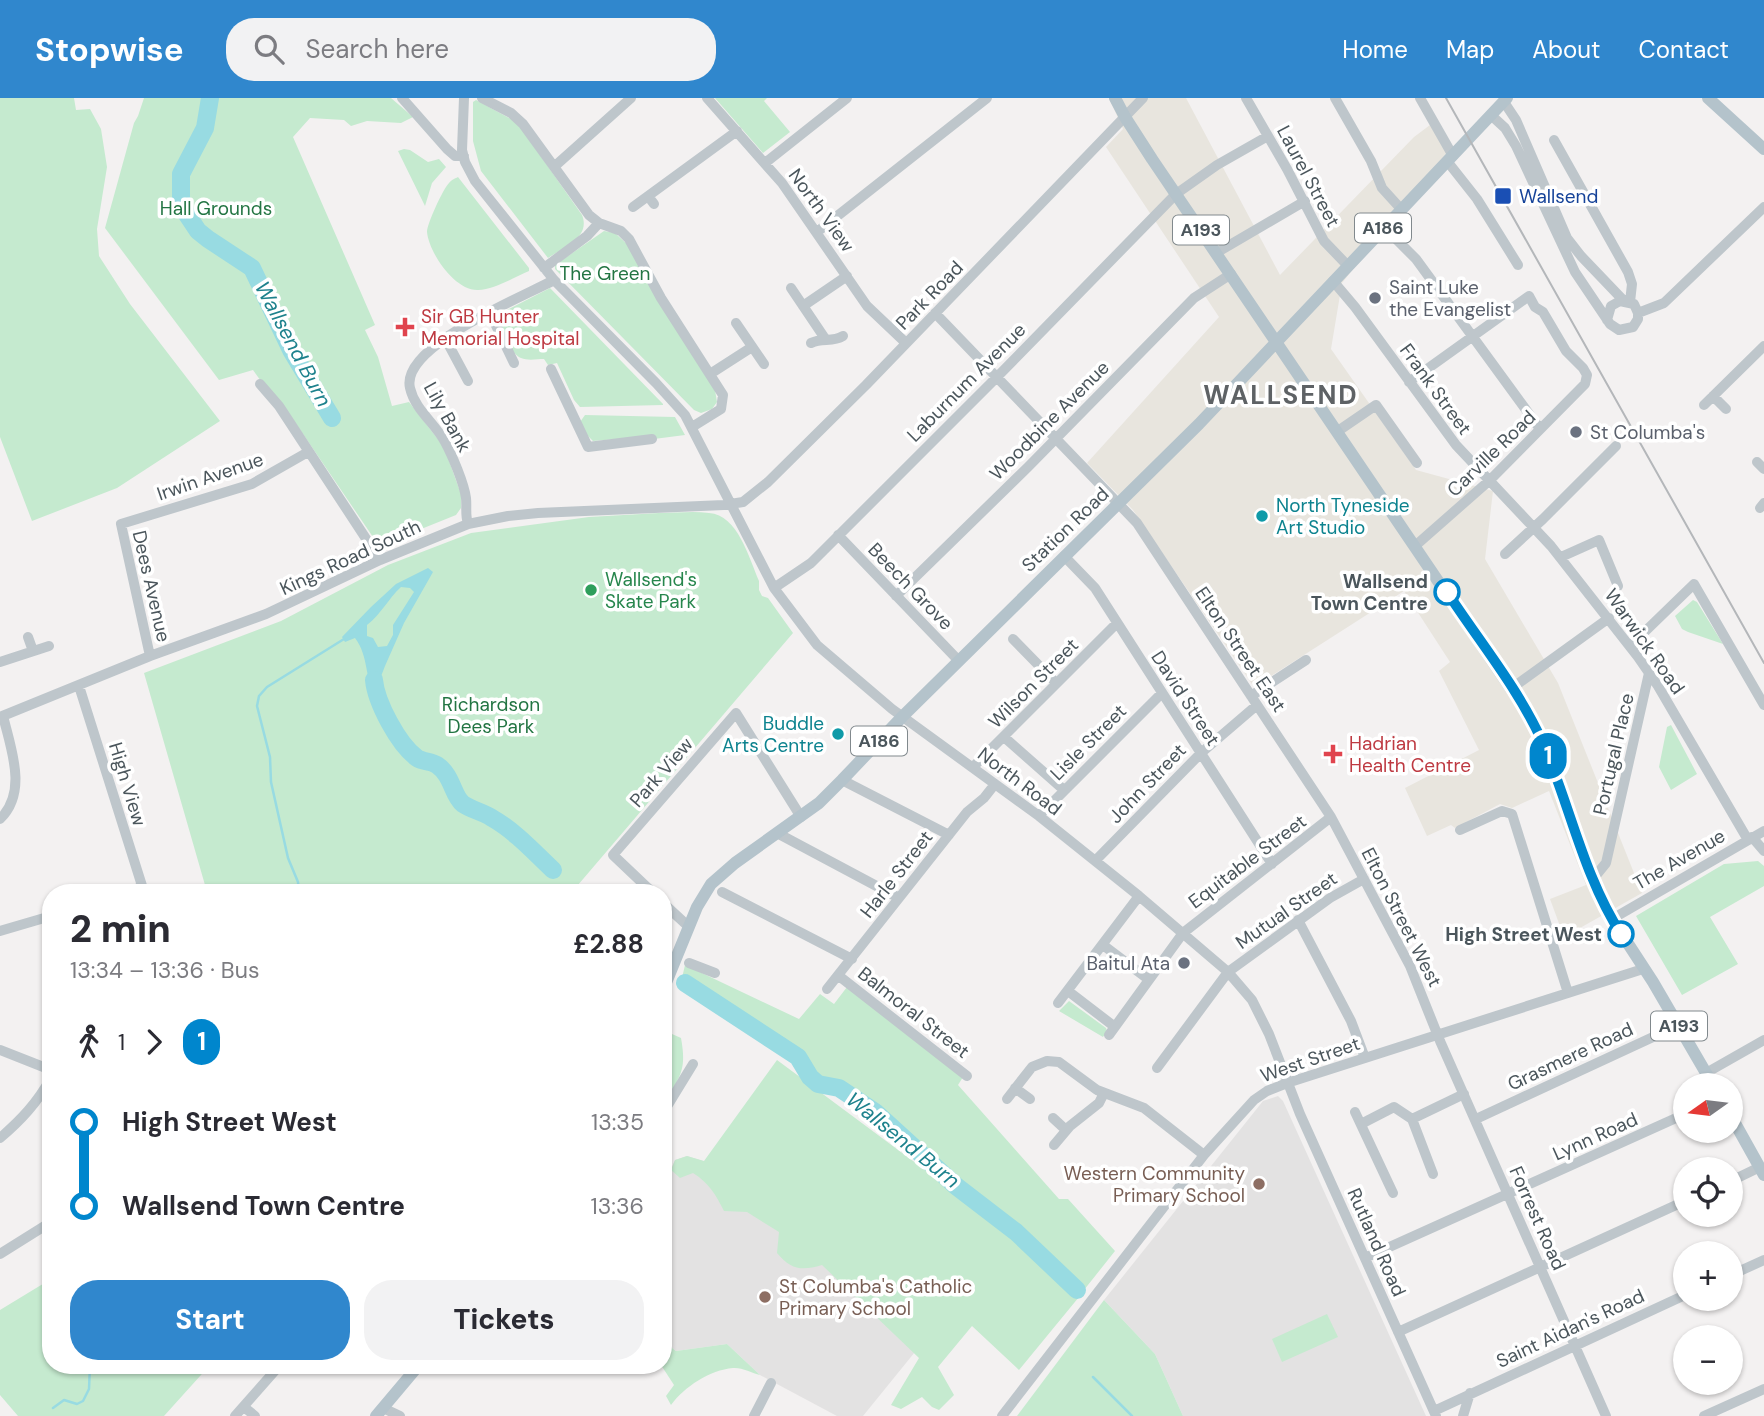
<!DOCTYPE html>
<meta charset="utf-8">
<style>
body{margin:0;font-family:"DM Sans",sans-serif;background:#f2f2f3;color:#2b2b33;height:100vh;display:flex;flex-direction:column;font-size:26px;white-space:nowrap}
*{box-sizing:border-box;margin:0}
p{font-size:23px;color:#7c7c81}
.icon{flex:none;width:38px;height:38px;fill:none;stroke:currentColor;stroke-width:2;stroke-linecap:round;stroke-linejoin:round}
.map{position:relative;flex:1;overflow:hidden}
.sheet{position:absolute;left:42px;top:786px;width:630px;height:490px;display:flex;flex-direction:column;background:#fff;border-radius:28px;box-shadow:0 2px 5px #0004}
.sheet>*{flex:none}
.badge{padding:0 14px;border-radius:23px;font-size:24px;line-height:46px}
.needle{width:46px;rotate:256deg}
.fabs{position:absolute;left:1673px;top:975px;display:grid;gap:14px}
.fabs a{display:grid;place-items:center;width:70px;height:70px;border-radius:50%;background:#fff;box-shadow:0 2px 5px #0004;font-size:35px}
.map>.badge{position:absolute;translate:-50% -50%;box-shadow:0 0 0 4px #fff}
.legs{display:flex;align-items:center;gap:10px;height:77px;padding:0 28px;font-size:23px}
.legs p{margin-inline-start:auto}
.summary{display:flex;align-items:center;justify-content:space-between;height:119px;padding:0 28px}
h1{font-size:38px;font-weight:800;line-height:52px}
.primary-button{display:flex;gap:14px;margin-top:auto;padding:14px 28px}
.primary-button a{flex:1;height:80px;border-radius:28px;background:#3087cd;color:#fff;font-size:28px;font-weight:800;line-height:80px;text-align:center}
.primary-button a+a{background:#f2f2f3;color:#2b2b33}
ul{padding:0 28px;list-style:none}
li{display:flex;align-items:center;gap:24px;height:84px;font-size:26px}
li i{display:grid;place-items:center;width:10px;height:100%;margin:0 9px;background:currentColor}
li i::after{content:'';width:18px;height:18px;margin:-9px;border:5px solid;border-radius:50%;background:#fff}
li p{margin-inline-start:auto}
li:first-child i{background:linear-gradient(#0000 50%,currentColor 0)}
li:last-child i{background:linear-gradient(currentColor 50%,#0000 0)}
header{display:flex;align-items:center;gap:42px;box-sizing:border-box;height:98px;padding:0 35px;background:#3087cd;color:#fff}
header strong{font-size:33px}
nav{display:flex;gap:38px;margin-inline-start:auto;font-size:24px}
.search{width:490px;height:63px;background:#f2f2f3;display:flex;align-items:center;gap:18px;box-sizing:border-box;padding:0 24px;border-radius:28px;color:#7c7c81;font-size:26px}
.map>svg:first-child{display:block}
.commercial{fill:#e8e5de}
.education{fill:#e3e2e2}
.green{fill:#c5eacf}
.water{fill:#98dbe2;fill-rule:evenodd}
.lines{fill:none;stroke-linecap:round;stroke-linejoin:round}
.stream{stroke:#98dbe2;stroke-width:2.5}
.river{stroke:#98dbe2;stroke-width:18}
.minor{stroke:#bec6cb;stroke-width:10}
.major{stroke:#b4c3cb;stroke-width:12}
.tram{stroke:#b4b7ba;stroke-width:2}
.line-1-casing{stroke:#fff;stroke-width:16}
.line-1{stroke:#0086cd;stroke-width:10}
.transit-dot{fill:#1a4fb4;stroke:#fff;stroke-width:2.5}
.worship-dot{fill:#6b7280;stroke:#fff;stroke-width:2.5}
.health-dot{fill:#e0444e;stroke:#fff;stroke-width:2.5}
.culture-dot{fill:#0f9aa8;stroke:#fff;stroke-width:2.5}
.leisure-dot{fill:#2e9e5b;stroke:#fff;stroke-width:2.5}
.stop-1-dot{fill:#fff;stroke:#0086cd;stroke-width:3.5}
.education-dot{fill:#8d6e63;stroke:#fff;stroke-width:2.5}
.labels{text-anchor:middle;stroke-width:7;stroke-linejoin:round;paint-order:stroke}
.shield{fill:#fff;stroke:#81898d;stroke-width:2}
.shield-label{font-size:18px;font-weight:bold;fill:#4b565c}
.street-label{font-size:19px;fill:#4b565c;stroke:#fff}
.transit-label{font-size:19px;fill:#164399;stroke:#fff;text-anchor:start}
.park-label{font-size:19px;fill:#237543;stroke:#fff}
.worship-label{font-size:19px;fill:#5b616d;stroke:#fff;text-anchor:start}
.health-label{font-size:19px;fill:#be3a42;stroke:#fff;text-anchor:start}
.culture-label{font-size:19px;fill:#0d838f;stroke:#fff;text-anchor:start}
.leisure-label{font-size:19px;fill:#27864d;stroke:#fff;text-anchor:start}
.stop-label{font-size:19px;font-weight:bold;fill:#4b565c;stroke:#fff;text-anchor:end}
.education-label{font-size:19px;fill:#785e54;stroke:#fff;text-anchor:end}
.water-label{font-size:21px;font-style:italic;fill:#1e828d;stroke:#fff}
.district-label{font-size:26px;font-weight:bold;letter-spacing:2px;fill:#5e6265;stroke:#fff}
</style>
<header>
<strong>Stopwise</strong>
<div class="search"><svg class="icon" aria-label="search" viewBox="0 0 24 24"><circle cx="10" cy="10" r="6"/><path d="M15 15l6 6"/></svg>Search here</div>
<nav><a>Home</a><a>Map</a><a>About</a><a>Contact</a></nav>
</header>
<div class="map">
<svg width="1764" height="1318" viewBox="0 0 1764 1318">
<rect width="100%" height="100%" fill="#f3f1f1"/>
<path class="commercial" d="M1109,0H1186L1280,177L1414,39L1430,27L1447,55L1342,185L1331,251L1416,372L1493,393L1485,461L1558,585L1642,795L1564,839L1550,801L1586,787L1549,693L1512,710L1500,706L1455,730L1451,727L1427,738L1405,690L1479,652L1439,573L1450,564L1404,493L1254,589L1133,412L1087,365L1219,219L1106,49L1123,31Z"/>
<path class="education" d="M1278,998L1283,1003L1426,1318H1183L1155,1256L1104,1202L1263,1003Z
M687,1058L703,1063L919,1249L863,1318H837L760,1277L727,1246L676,1253L663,1243V1089L675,1062Z"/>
<path class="green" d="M0,0H74L76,12L90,11L101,31L107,69L97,131L99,158L130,206L220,323L117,390L32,423L0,339Z
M144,0H391L413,19L401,25L367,23L351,28L344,22L310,20L293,39L375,227L365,232L378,259L392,308L409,304L444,349L461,396V410L456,417L384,446L375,442L284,308L274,301L253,272L219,282L105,130L134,25L138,18Z
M715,0H767L764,3L790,34L763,55Z
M476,2L513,22L521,30L582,117C591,139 564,149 548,160L481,73L473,43V4Z
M404,51L410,52L428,64L439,61L446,69L432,85L425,108L398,53Z
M458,79L529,170V173C513,180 495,191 478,192C455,193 429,155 427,134C427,126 443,91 449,85C451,82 456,80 458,79Z
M604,133L615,135L628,147L715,292L717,304L712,311L701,315L694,312L555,171V167Z
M550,190L663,306V307L580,309L574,302L557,265L548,267L544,261C537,261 528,263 521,260C510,256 498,227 499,216Z
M585,317L675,319L685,337L654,341L652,338L593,343L584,334L580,324Z
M659,415C676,415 693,413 709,415C738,417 749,460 759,483V492L762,498L768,500L793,535L572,794H207L144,575L281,523L388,467L471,435L589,419Z
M1693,502L1697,504L1723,546L1688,534L1682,531L1675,518Z
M1671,627L1697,676L1671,692L1659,669L1667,629Z
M1758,763L1764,768V788L1710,819L1738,866L1682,897L1636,818L1724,766Z
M685,867L799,921L820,896L834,906L847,889L963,979L958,987L1059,1101H1068L1115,1153L1084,1192L1001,1116L879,1012L837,985L815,975L802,955L784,941H776L682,880Z
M1069,903L1106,930L1107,933L1103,939L1059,913Z
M663,932L681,940C687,973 680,979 663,1006Z
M777,962L1014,1138L1079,1199L1019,1272L972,1228L938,1269L954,1297L939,1312L932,1309L922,1299L901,1311L891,1307L919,1260L822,1167C802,1173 791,1172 777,1155L779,1134L747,1114L724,1113C716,1097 709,1085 693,1075L680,1080L671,1072L675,1062L687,1058L704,1063Z
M51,1181V1267H210L164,1318H18L0,1297V1212Z
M1104,1202L1155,1256L1183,1318H1017Z
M1327,1216L1338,1239L1282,1264L1272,1241Z
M663,1243L676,1253L727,1246L760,1277C752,1275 741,1269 733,1270C710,1272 684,1289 671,1307L666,1298L674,1287L661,1267H663Z"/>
<path class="water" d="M428,470L433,474L404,525L385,568L380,581L379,604L376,603C365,583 369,558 355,540L345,544L342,539L371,509L396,486ZM401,489L410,490L414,494L393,527V537L387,548L378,549L373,540L367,538V527C382,515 388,501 401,489Z"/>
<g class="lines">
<path class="stream" d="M299,794L298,784L288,760L271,684L270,659L257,608L259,598L267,589L344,541
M1093,1279L1132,1318
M53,1310L64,1302L77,1306L83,1303L89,1291L90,1267"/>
<path class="river" d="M210,0L205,30L181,76V100L186,115L198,133L208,141L252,170L291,252L332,320
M374,582C376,604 398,646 417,660C423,664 431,663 437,667C453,678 452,697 463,706C472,712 483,714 492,720C515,733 534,754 553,772
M685,885L798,959L810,979L818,986L839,990L875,1014L956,1088L1016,1134L1077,1192"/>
<path class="minor" d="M402,0L447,51L455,58H464
M464,0L462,52L465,64L475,83L554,182L656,285L685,317L774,490L817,547L892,611L1039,718L1139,798L1228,874L1252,902L1269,936L1300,1016L1436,1318
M482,0L511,15L523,26L589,117L599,125L621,133L629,141L661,200L723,297L721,311L692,329
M707,0L782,85L867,208L906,245
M1246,0L1287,71L1324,143L1348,168
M1335,0L1371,63L1382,90L1401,111
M1420,0L1453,58
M1504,4L1516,22L1567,140L1581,158L1624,203
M1492,18L1505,30L1516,48L1575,174L1610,226L1619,232L1633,229L1638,221V215L1634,206L1620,203L1611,208L1607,222
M1554,42L1628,174L1632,186L1630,204
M1447,63L1477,101L1518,167
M765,65L847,0
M555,68L631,0
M648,98L654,106
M633,109L737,33
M817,134L987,0
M1395,140L1416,161L1540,331
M1216,155L1305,103
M544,170L587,138L599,125
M1333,183L1355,209L1456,347L1551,448L1638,559L1658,588L1748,742
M791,190L826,242
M803,208L847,178
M490,215L514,265
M935,215L1137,425L1331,719L1410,868L1440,943L1606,1318
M1638,215L1664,205L1764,109
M736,225L764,266
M445,240L468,283
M811,245C822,239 832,245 843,238
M551,271L588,349L652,341
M710,276L752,249
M1409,284L1529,198L1535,209L1543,214L1566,253L1583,270L1587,277L1585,286L1490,382L1415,448
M260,286L279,308L380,462
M1713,298L1726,311
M1704,307L1764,248
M1338,333L1376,307L1417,365
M1757,364L1764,371
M1760,410L1764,405
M468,426C465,417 467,409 466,400C464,385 452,357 445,344C435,325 415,312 410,290C400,248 523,199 554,182
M838,437L959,563
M1505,456L1543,421L1616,348
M1064,458L1095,490L1272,766
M1561,459L1599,442L1618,488
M774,490L811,465L997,279L1176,96L1217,67L1268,38
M896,498L1028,369L1194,200L1231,176
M28,539L33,553
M1013,541L1056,585
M1630,548L1694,486L1764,607
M150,558L121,426L252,386L308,354
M0,564L49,548
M79,588L144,794
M1512,590L1609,520
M1251,598L1306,562
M0,619L150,558L266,516L380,462L468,426L508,418L538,415L724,407L743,404L768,384L866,287L1143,0
M1004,639L1064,692
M973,669L1117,525
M842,682L949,737
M1039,718L1162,595
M0,721C28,694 11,651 3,618
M1460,732L1502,713L1512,716L1568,895
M777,735L899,800
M1752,739L1764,753
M1095,763L1201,655L1257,607
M1593,781L1606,765L1649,575
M125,794L142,789
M652,794L613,757L736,615L801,719
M722,794L852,861
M663,805L689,829
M1612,821L1764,733
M1298,822L1351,923L1365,960
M0,833L51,818
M1103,847L1148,881
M689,865L715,875
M839,878L967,978
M827,891L967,714L984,700L995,686
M1068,893L1115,929
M1058,905L1139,798
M1109,937L1183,835L1331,719
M0,952L51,972
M1157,970L1228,874L1330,800L1364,781
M1706,975L1764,942
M1015,990L1030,1001
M1007,1001L1032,969L1047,963L1059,964L1097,992L1144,1010L1204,1057
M1355,1014L1393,1095
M663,1015L693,966
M1053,1020L1066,1032
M1412,1021L1464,996
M1476,1021L1679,927
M1361,1026L1394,1009L1412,1021L1433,1076
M0,1040C21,1022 37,1005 51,980
M1054,1047L1070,1028L1099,1005L1104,995
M1731,1083L1760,1069
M0,1156L51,1124
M1365,1160L1685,1016
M1731,1177L1764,1162
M1398,1234L1685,1103
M244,1309L255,1318
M383,1310L400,1318
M1434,1313L1685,1197
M235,1318L280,1267
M754,1318L771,1285
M1002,1318L1204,1057L1254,1002L1267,993L1287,985L1643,871
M1463,1318L1470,1295
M1704,1318L1764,1291"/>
<path class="major" d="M1115,0L1125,19L1152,61L1524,610L1543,647L1597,793L1612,821L1653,884L1713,987
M1708,0L1764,51
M663,892L697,809L711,786L735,765L819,705L842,682L903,618L1199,326L1507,0
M1731,1018L1764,1077
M376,1318L419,1267"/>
<path class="tram" d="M1446,0L1764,565"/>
</g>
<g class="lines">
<g class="line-1-casing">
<path id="line-1" d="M1447,494C1479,543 1518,590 1542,643C1570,707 1583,777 1621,836"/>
</g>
<use href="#line-1" class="line-1"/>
</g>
<rect class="transit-dot" x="1494" y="89" width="18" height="18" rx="3.5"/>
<g class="worship-dot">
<circle cx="1375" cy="200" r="7"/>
<circle cx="1576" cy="334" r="7"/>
<circle cx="1184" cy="865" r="7"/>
</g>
<g class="health-dot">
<path d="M401.5 218.5h7v7h7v7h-7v7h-7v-7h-7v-7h7z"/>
<path d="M1329.5 645.5h7v7h7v7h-7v7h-7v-7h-7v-7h7z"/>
</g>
<g class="culture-dot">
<circle cx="1262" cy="418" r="7"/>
<circle cx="838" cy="636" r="7"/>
</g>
<circle class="leisure-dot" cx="591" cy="492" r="7"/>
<g class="stop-1-dot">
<circle cx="1447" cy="494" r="12"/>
<circle cx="1621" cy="836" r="12"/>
</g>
<g class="education-dot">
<circle cx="1259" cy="1086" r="7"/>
<circle cx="765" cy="1199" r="7"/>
</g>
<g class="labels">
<g class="shield">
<rect x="1355" y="115.5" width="56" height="29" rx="5"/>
<rect x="1173" y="117.5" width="56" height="29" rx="5"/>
<rect x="851" y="628.5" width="56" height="29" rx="5"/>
<rect x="1651" y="913.5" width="56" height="29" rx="5"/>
</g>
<g class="shield-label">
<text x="1383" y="136">A186</text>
<text x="1201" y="138">A193</text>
<text x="879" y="649">A186</text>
<text x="1679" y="934">A193</text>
</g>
<g class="street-label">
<text transform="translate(1309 78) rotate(62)" y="7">Laurel Street</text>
<text transform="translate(822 112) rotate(54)" y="7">North View</text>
<text transform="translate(929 197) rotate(-46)" y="7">Park Road</text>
<text transform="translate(966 284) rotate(-45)" y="7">Laburnum Avenue</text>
<text transform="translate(1436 291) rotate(54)" y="7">Frank Street</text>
<text transform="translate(448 319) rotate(61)" y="7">Lily Bank</text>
<text transform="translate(1049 322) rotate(-45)" y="7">Woodbine Avenue</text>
<text transform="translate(1491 355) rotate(-44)" y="7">Carville Road</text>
<text transform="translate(210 378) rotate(-19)" y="7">Irwin Avenue</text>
<text transform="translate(1065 431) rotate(-44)" y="7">Station Road</text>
<text transform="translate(350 459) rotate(-25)" y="7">Kings Road South</text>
<text transform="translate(152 488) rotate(77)" y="7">Dees Avenue</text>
<text transform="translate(911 488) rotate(46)" y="7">Beech Grove</text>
<text transform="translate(1645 543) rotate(55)" y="7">Warwick Road</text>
<text transform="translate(1241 551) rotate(56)" y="7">Elton Street East</text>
<text transform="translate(1033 585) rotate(-45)" y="7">Wilson Street</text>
<text transform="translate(1186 600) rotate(57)" y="7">David Street</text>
<text transform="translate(1088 644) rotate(-45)" y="7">Lisle Street</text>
<text transform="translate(1613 656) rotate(-77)" y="7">Portugal Place</text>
<text transform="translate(661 674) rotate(-49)" y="7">Park View</text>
<text transform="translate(1020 683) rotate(37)" y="7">North Road</text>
<text transform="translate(1147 685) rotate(-46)" y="7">John Street</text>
<text transform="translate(128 686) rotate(73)" y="7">High View</text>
<text transform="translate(1679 761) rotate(-30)" y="7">The Avenue</text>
<text transform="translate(1247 763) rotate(-37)" y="7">Equitable Street</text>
<text transform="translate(896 776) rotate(-52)" y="7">Harle Street</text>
<text transform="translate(1286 812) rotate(-35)" y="7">Mutual Street</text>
<text transform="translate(1402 819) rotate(63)" y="7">Elton Street West</text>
<text transform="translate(914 914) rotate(38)" y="7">Balmoral Street</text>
<text transform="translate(1570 958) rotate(-25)" y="7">Grasmere Road</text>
<text transform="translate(1310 961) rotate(-19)" y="7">West Street</text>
<text transform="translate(1595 1038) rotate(-24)" y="7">Lynn Road</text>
<text transform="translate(1538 1120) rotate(66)" y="7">Forrest Road</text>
<text transform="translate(1377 1144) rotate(66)" y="7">Rutland Road</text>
<text transform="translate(1570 1230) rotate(-25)" y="7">Saint Aidan's Road</text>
</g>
<g class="transit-label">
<text x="1519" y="105">Wallsend</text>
</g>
<g class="park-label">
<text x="216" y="117">Hall Grounds</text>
<text x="605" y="182">The Green</text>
<text x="491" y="613">Richardson<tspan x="491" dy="22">Dees Park</tspan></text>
</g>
<g class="worship-label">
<text x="1389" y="196">Saint Luke<tspan x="1389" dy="22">the Evangelist</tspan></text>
<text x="1590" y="341">St Columba's</text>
<text x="1170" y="872" text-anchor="end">Baitul Ata</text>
</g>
<g class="health-label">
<text x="421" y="225">Sir GB Hunter<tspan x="421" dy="22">Memorial Hospital</tspan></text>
<text x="1349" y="652">Hadrian<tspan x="1349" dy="22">Health Centre</tspan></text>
</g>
<g class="culture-label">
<text x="1276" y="414">North Tyneside<tspan x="1276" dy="22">Art Studio</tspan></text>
<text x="824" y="632" text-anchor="end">Buddle<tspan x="824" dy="22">Arts Centre</tspan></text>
</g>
<g class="leisure-label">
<text x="605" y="488">Wallsend's<tspan x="605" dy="22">Skate Park</tspan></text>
</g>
<g class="stop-label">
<text x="1428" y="490">Wallsend<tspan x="1428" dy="22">Town Centre</tspan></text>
<text x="1602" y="843">High Street West</text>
</g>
<g class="education-label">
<text x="1245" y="1082">Western Community<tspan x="1245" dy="22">Primary School</tspan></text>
<text x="779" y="1195" text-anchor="start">St Columba's Catholic<tspan x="779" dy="22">Primary School</tspan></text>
</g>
<g class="water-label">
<text transform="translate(293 246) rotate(62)" y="7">Wallsend Burn</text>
<text transform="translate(903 1042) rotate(39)" y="7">Wallsend Burn</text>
</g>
<g class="district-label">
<text x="1281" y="306">WALLSEND</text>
</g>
</g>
</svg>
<div class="fabs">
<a><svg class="needle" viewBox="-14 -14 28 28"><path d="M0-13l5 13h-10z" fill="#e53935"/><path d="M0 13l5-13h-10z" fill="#7c7c81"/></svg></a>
<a><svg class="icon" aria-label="locate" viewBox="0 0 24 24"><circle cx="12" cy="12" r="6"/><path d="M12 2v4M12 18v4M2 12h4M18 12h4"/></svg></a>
<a>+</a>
<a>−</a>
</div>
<b class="badge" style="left:1548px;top:658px;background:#0086cd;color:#fff">1</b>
<section class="sheet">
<div class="summary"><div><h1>2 min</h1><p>13:34 – 13:36 · Bus</p></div><b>£2.88</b></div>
<div class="legs"><svg class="icon" aria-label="walk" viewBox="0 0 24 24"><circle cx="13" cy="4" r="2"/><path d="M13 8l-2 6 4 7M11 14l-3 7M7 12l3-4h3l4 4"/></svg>1<svg class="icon" aria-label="forward" viewBox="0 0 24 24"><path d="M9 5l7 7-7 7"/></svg><b class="badge" style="background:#0086cd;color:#fff">1</b></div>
<ul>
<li><i style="color:#0086cd"></i><b>High Street West</b><p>13:35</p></li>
<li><i style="color:#0086cd"></i><b>Wallsend Town Centre</b><p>13:36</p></li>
</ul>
<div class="primary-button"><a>Start</a><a>Tickets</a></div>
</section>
</div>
